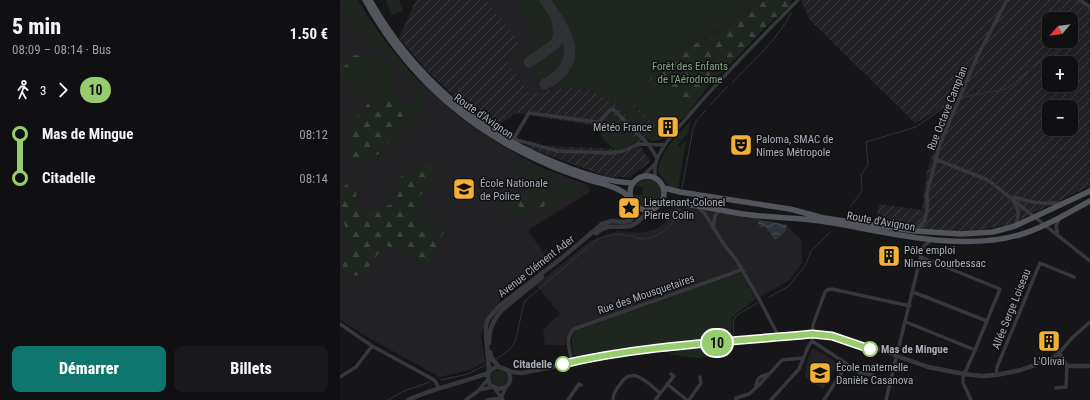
<!DOCTYPE html>
<html lang="fr">
<meta charset="utf-8">
<style>
body{margin:0;font-family:"Roboto Condensed",sans-serif;background:#19191b;color:#f1f3f6;height:100vh;display:flex;flex-direction:column;font-size:15px;white-space:nowrap}
*{box-sizing:border-box;margin:0}
p{font-size:13px;color:#9c9d9f}
.icon{flex:none;width:22px;height:22px;fill:none;stroke:currentColor;stroke-width:2;stroke-linecap:round;stroke-linejoin:round}
.map{position:relative;flex:1;overflow:hidden}
.sheet{display:flex;flex-direction:column;background:#101012;width:340px}
.sheet>*{flex:none}
.badge{padding:0 8px;border-radius:13px;font-size:14px;line-height:26px}
.needle{width:26px;rotate:242deg}
.buttons{position:absolute;left:702px;top:12px;display:grid;gap:8px}
.buttons a{display:grid;place-items:center;width:36px;height:36px;border-radius:8px;background:#101012;box-shadow:0 4px 16px #0002,0 0 0 1px #303032;font-size:20px}
.map>.badge{position:absolute;translate:-50% -50%;box-shadow:0 0 0 2px #fff}
.legs{display:flex;align-items:center;gap:6px;height:44px;padding:0 12px;font-size:13px}
.legs p{margin-inline-start:auto}
.headline{display:flex;align-items:center;justify-content:space-between;height:68px;padding:0 12px}
h1{font-size:22px;font-weight:800;line-height:30px}
.action{display:flex;gap:8px;margin-top:auto;padding:8px 12px}
.action a{flex:1;height:46px;border-radius:8px;background:#0f766e;color:#fff;font-size:16px;font-weight:800;line-height:46px;text-align:center}
.action a+a{background:#19191b;color:#f1f3f6}
ul{padding:0 12px;list-style:none}
li{display:flex;align-items:center;gap:14px;height:44px;font-size:15px}
li i{display:grid;place-items:center;width:6px;height:100%;margin:0 5px;background:currentColor}
li i::after{content:'';width:10px;height:10px;margin:-5px;border:3px solid;border-radius:50%;background:#101012}
li p{margin-inline-start:auto}
li:first-child i{background:linear-gradient(#0000 50%,currentColor 0)}
li:last-child i{background:linear-gradient(currentColor 50%,#0000 0)}
main{display:flex;flex:1;min-height:0}
.map>svg:first-child{display:block}
.built{fill:#222225}
.industrial{fill:url(#industrial-furrows);fill-rule:evenodd}
.grass{fill:#1e261f;fill-rule:evenodd}
.forest{fill:url(#forest-firs)}
.water{fill:url(#water-waves)}
.lines{fill:none;stroke-linecap:round;stroke-linejoin:round}
.stream{stroke:#2c353c;stroke-width:1}
.taxiway{stroke:#303135;stroke-width:11}
.minor{stroke:#37383d;stroke-width:3.5}
.tertiary{stroke:#37383d;stroke-width:4.5}
.primary{stroke:#53555c;stroke-width:5.5}
.line-1-casing{stroke:#fff;stroke-width:9}
.line-1{stroke:#97cd6e;stroke-width:6}
.stop-1-dot{fill:#fff;stroke:#97cd6e;stroke-width:2}
.labels{text-anchor:middle;stroke-width:3;stroke-linejoin:round;paint-order:stroke}
.park-label{font-size:11px;fill:#7fa381;stroke:#111113}
.street-label{font-size:11px;fill:#a8adb8;stroke:#111113}
.poi-label{font-size:11px;fill:#a8adb8;stroke:#111113;text-anchor:start}
.stop-label{font-size:11px;font-weight:bold;fill:#a8adb8;stroke:#111113;text-anchor:start}
</style>
<main>
<section class="sheet">
<div class="headline"><div><h1>5 min</h1><p>08:09 – 08:14 · Bus</p></div><b>1.50 €</b></div>
<div class="legs"><svg class="icon" aria-label="walk" viewBox="0 0 24 24"><circle cx="13" cy="4" r="2"/><path d="M13 8l-2 6 4 7M11 14l-3 7M7 12l3-4h3l4 4"/></svg>3<svg class="icon" aria-label="forward" viewBox="0 0 24 24"><path d="M9 5l7 7-7 7"/></svg><b class="badge" style="background:#97cd6e;color:#111">10</b></div>
<ul>
<li><i style="color:#97cd6e"></i><b>Mas de Mingue</b><p>08:12</p></li>
<li><i style="color:#97cd6e"></i><b>Citadelle</b><p>08:14</p></li>
</ul>
<div class="action"><a>Démarrer</a><a>Billets</a></div>
</section>
<div class="map">
<svg width="750" height="400" viewBox="0 0 750 400">
<defs>
<pattern id="industrial-furrows" width="10" height="10" patternUnits="userSpaceOnUse"><rect width="10" height="10" fill="#222225"/><path d="M-1 1l2-2M0 10L10 0M9 11l2-2" fill="none" stroke="#3f3f43"/></pattern>
<pattern id="forest-firs" width="22" height="20" patternUnits="userSpaceOnUse"><rect width="22" height="20" fill="#1e261f"/><path d="M5 1l3.5 6h-7zM16 11l3.5 6h-7z" fill="#3c433d"/></pattern>
<pattern id="water-waves" width="16" height="10" patternUnits="userSpaceOnUse"><rect width="16" height="10" fill="#2c353c"/><path d="M0 5q4-4 8 0t8 0" fill="none" stroke="#485056"/></pattern>
</defs>
<rect width="100%" height="100%" fill="#161618"/>
<path class="built" d="M0,0L22,10L66,69L119,117L164,147L200,167L248,185L250,192L191,228L189,232L209,261L162,297L146,318L141,336L145,362L129,370L100,377L22,334L0,320Z
M146,0H425L397,22L312,66L274,104L258,94L236,87L210,90L190,95L166,60L182,47Z
M332,207H352L445,224L462,241V263L450,280L416,299L400,273L238,330L225,345H205L203,329L220,314L196,285L250,241L278,231L300,233L317,229L325,223Z
M476,349L498,363L483,389L465,377L468,358L472,350Z"/>
<path class="industrial" d="M76,0H147L182,47L166,60L190,95L210,90L236,87L258,94L274,104L312,66L350,110L322,139L300,140L301,147L310,162L290,177H269L210,156L183,145L278,149L256,126L176,113L153,129L127,108L86,70L59,38Z
M461,0H739L750,9V186L671,224L628,232L580,230L536,219L539,204L582,210L587,171L609,104L575,123L469,19ZM709,19H731V41H709ZM709,63H731V85H709ZM709,107H731V129H709Z"/>
<path class="grass" d="M0,0H18C36,31 59,60 84,87C66,73 2,20 0,0Z
M46,0H59L63,11L51,15Z
M177,0H414C387,31 343,40 312,66L351,109L339,121L330,112L316,126L294,104L295,101L314,80L311,77L308,80L310,82L291,102V104L307,121L322,138L321,140L311,141C294,124 270,95 247,88C236,85 222,87 211,89L204,80L205,78L213,72L212,70L219,65L217,61H215L211,66L210,64L206,67L207,73L203,76L199,75L181,51L190,42L192,44L198,40L193,33L197,30L182,9L183,7Z
M19,52L23,53C25,57 24,61 27,65C31,72 46,85 35,92C32,94 29,95 26,95L5,82L0,85V80C8,76 14,67 22,61L20,56L16,55L8,59L6,65L0,68V61Z
M33,53C45,53 53,67 57,76L50,82L66,106L74,101L71,95L74,92L66,80L86,97L87,104L86,106L65,126L69,119L44,93L42,95C41,90 43,86 41,80C38,71 29,67 29,57Z
M271,114L297,140L296,142L280,151C268,146 260,139 258,125L263,124Z
M351,120L348,133L338,145L339,147L346,140L338,188L329,187L318,172C320,151 338,135 351,120Z
M176,158L192,170L193,176L191,181L179,169L173,167Z
M196,172L233,188L237,192V196L233,194L227,197L226,195L213,202L212,210L201,215L196,208L185,214L189,223L172,213L167,215L164,214V206L168,196L172,198L176,191L190,199L194,190ZM210,181V194L201,209L192,206L188,209L173,201L183,197L193,200L199,193L197,187Z
M306,178C342,182 305,229 293,195H302L303,187L295,186L302,179Z
M81,195L79,203L95,212L92,220L80,212L76,218C76,208 73,204 81,195Z
M400,273L416,299L392,317L391,337L252,354L235,359C232,346 228,340 238,330Z
M348,349H375L377,350L372,356L357,358L332,355L329,353L336,352V350Z
M151 378a8 8 0 1 1 16 0a8 8 0 1 1-16 0Z"/>
<path class="forest" d="M425,0H452L450,5L424,29L367,88L351,109L312,66L317,62L373,35L397,22Z
M16,55L20,56L22,61C15,68 8,76 0,80V68L6,65C8,59 9,57 16,55Z
M44,93H52L69,119L65,126L47,144L42,152L19,165L17,164C11,157 5,130 10,123C13,118 19,117 22,113C25,110 25,105 29,103C35,100 39,99 44,93Z
M86,161L99,177L98,180H94L76,200L75,204L76,218L96,230L103,223L105,230L88,263L84,265C77,259 73,250 62,250C59,250 57,253 53,253V249L45,244L28,268L31,271C21,278 10,277 2,268L4,263L13,254L0,208V191L8,182L12,183C13,185 15,187 16,189C18,196 12,201 20,209C22,212 25,211 29,210C46,210 66,200 56,180Z
M203,176L210,181V194L213,200L205,205L201,209L192,206L186,210L180,207L173,200V199L177,196L193,200L199,193L197,185L199,178Z"/>
<path class="water" d="M419,220L447,225L445,232L435,240L425,226L421,228L418,223Z"/>
<g class="lines">
<path class="stream" d="M392,83C412,61 438,40 451,13
M624,97L666,89L706,57L750,30
M370,105L387,87
M342,188L353,129L356,121L366,110
M511,206L522,191L521,175L528,165L526,142L576,127L613,101
M429,297L449,286L466,264L471,251L491,231
M272,350L394,335L393,321L396,316L417,303
M156,359L164,354L172,347L176,339L184,302L255,241C267,234 277,233 291,236C295,237 299,239 303,239C320,238 335,224 339,209
M101,380L128,374L147,364
M48,400L64,391L90,382"/>
<path class="taxiway" d="M205,0C225,30 249,60 205,84
M189,62L214,45C220,38 219,30 217,21"/>
<path class="minor" d="M740,0L750,7
M164,130L177,140L218,151L271,153L283,151L299,144L325,145
M174,138L189,113L257,122L260,121L270,110L273,109L309,145L317,158
M595,159L648,180L750,261
M304,175L315,164
M315,177C315,171 314,165 317,159C325,141 339,127 351,113C385,73 422,37 458,0
M671,198L674,197C692,203 702,204 721,203
M673,200C679,211 680,214 675,226
M358,207L365,214L383,243L397,261L418,297L439,337
M579,227L585,220L587,211V193L600,144L637,57L667,0
M373,228L375,216L379,211
M718,236L716,226L719,219
M581,257L660,289L635,350L623,377V383L631,400
M573,292L647,321
M566,322L635,350
M0,324L32,346
M472,341L507,364L484,400
M719,353L733,337L750,322
M232,362C230,351 224,337 234,329L393,273L402,269
M507,364L520,373L533,375
M656,375L657,367L700,263L734,277
M0,377L16,367L32,346L89,377L95,381L99,388
M327,384L347,400
M416,388C416,378 420,376 429,374
M716,388L726,387L727,366
M155,389L163,400
M139,390L153,387
M161,398L166,387
M126,400L138,391L148,379
M147,400L161,398
M228,400L239,384L241,385
M273,400C273,393 277,388 281,383C293,365 309,384 320,393
M315,400L334,376L331,374
M349,400L361,383L360,377
M396,400V398L409,394L419,385L442,360L463,358
M431,400L459,369L468,347L472,341L473,325L485,292L487,290L492,289L570,306
M546,400L583,247L591,240"/>
<path class="tertiary" d="M256,233C270,222 276,229 290,226C298,224 304,215 310,210
M149,343C149,329 153,320 162,310L202,277
M150,352L151,357L158,366
M168,371C173,380 169,388 158,389L150,385L148,379L149,369L146,335V325L148,319L158,307L223,257L262,224L272,221L283,222L290,221L295,214V206
M149,372C156,364 161,367 169,371C173,373 178,372 182,373L270,355L311,349L472,334L511,341L549,352L557,356L588,367L624,374L642,376L656,375L681,370L713,358L719,353L727,366H750
M68,400C94,388 122,383 148,373"/>
<path class="primary" d="M25,0C67,76 129,131 209,165C222,171 236,175 249,180C263,184 280,187 290,198
M30,0C72,75 139,133 219,164C243,174 267,182 293,183
M290 193a17 17 0 1 1 34 0a17 17 0 1 1-34 0Z
M324,188L340,192L450,209L484,218L575,231L621,234L653,232L675,226L750,191
M322,203C349,202 376,210 403,214C431,218 459,217 487,222C548,232 618,252 679,235C704,228 727,213 750,201"/>
</g>
<g class="lines">
<g class="line-1-casing">
<path id="line-1" d="M223,364C304,345 389,342 472,334L492,336L530,349"/>
</g>
<use href="#line-1" class="line-1"/>
</g>
<defs>
<g id="building-square" transform="scale(1.15)"><rect x="-9" y="-9" width="18" height="18" rx="4" fill="#f2b134" stroke="#111113"/><path d="M-4-6H4V6H1V3H-1V6H-4ZM-2.5-4.3h1.7v1.8h-1.7ZM.8-4.3h1.7v1.8H.8ZM-2.5-1h1.7V.8h-1.7ZM.8-1h1.7V.8H.8Z" fill="#111"/></g>
<g id="theatre-square" transform="scale(1.15)"><rect x="-9" y="-9" width="18" height="18" rx="4" fill="#f2b134" stroke="#111113"/><path d="M-5-5.5Q0-4 5-5.5V0Q5 5 0 6Q-5 5-5 0ZM-3.3-2.5H-1v1.5H-3.3ZM1-2.5H3.3v1.5H1ZM-2.8 1Q0 5.5 2.8 1Z" fill="#111"/></g>
<g id="university-square" transform="scale(1.15)"><rect x="-9" y="-9" width="18" height="18" rx="4" fill="#f2b134" stroke="#111113"/><path d="M0-5L7-2L0 1L-7-2ZM-4 1L0 2.5L4 1V4Q0 6-4 4Z" fill="#111"/></g>
<g id="sight-square" transform="scale(1.15)"><rect x="-9" y="-9" width="18" height="18" rx="4" fill="#f2b134" stroke="#111113"/><path d="M0-6L1.8-2.2L6-1.7L2.9 1.2L3.7 5.4L0 3.3L-3.7 5.4L-2.9 1.2L-6-1.7L-1.8-2.2Z" fill="#111"/></g>
<g id="school-square" transform="scale(1.15)"><rect x="-9" y="-9" width="18" height="18" rx="4" fill="#f2b134" stroke="#111113"/><path d="M0-5L7-2L0 1L-7-2ZM-4 1L0 2.5L4 1V4Q0 6-4 4Z" fill="#111"/></g>
</defs>
<g fill-rule="evenodd">
<use href="#building-square" x="328" y="127"/>
<use href="#theatre-square" x="401" y="145"/>
<use href="#university-square" x="124" y="189"/>
<use href="#sight-square" x="289" y="208"/>
<use href="#building-square" x="549" y="256"/>
<use href="#building-square" x="709" y="341"/>
<use href="#school-square" x="480" y="373"/>
</g>
<g class="stop-1-dot">
<circle cx="530" cy="349" r="7"/>
<circle cx="223" cy="364" r="7"/>
</g>
<g class="labels">
<g class="park-label">
<text x="350" y="70">Forêt des Enfants<tspan x="350" dy="13">de l'Aérodrome</tspan></text>
</g>
<g class="street-label">
<text transform="translate(607 108) rotate(-68)" y="4">Rue Octave Camplan</text>
<text transform="translate(144 116) rotate(35)" y="4">Route d'Avignon</text>
<text transform="translate(541 221) rotate(10)" y="4">Route d'Avignon</text>
<text transform="translate(196 266) rotate(-38)" y="4">Avenue Clément Ader</text>
<text transform="translate(306 294) rotate(-19)" y="4">Rue des Mousquetaires</text>
<text transform="translate(671 309) rotate(-68)" y="4">Allée Serge Loiseau</text>
</g>
<g class="poi-label">
<text x="312" y="131" text-anchor="end">Météo France</text>
<text x="416" y="143">Paloma, SMAC de<tspan x="416" dy="13">Nîmes Métropole</tspan></text>
<text x="140" y="187">École Nationale<tspan x="140" dy="13">de Police</tspan></text>
<text x="304" y="206">Lieutenant-Colonel<tspan x="304" dy="13">Pierre Colin</tspan></text>
<text x="564" y="254">Pôle emploi<tspan x="564" dy="13">Nîmes Courbessac</tspan></text>
<text x="709" y="365" text-anchor="middle">L'Olivai</text>
<text x="496" y="371">École maternelle<tspan x="496" dy="13">Danièle Casanova</tspan></text>
</g>
<g class="stop-label">
<text x="541" y="353">Mas de Mingue</text>
<text x="212" y="368" text-anchor="end">Citadelle</text>
</g>
</g>
</svg>
<div class="buttons">
<a><svg class="needle" viewBox="-14 -14 28 28"><path d="M0-13l5 13h-10z" fill="#e53935"/><path d="M0 13l5-13h-10z" fill="#9c9d9f"/></svg></a>
<a>+</a>
<a>−</a>
</div>
<b class="badge" style="left:377px;top:343px;background:#97cd6e;color:#111">10</b>
</div>
</main>
